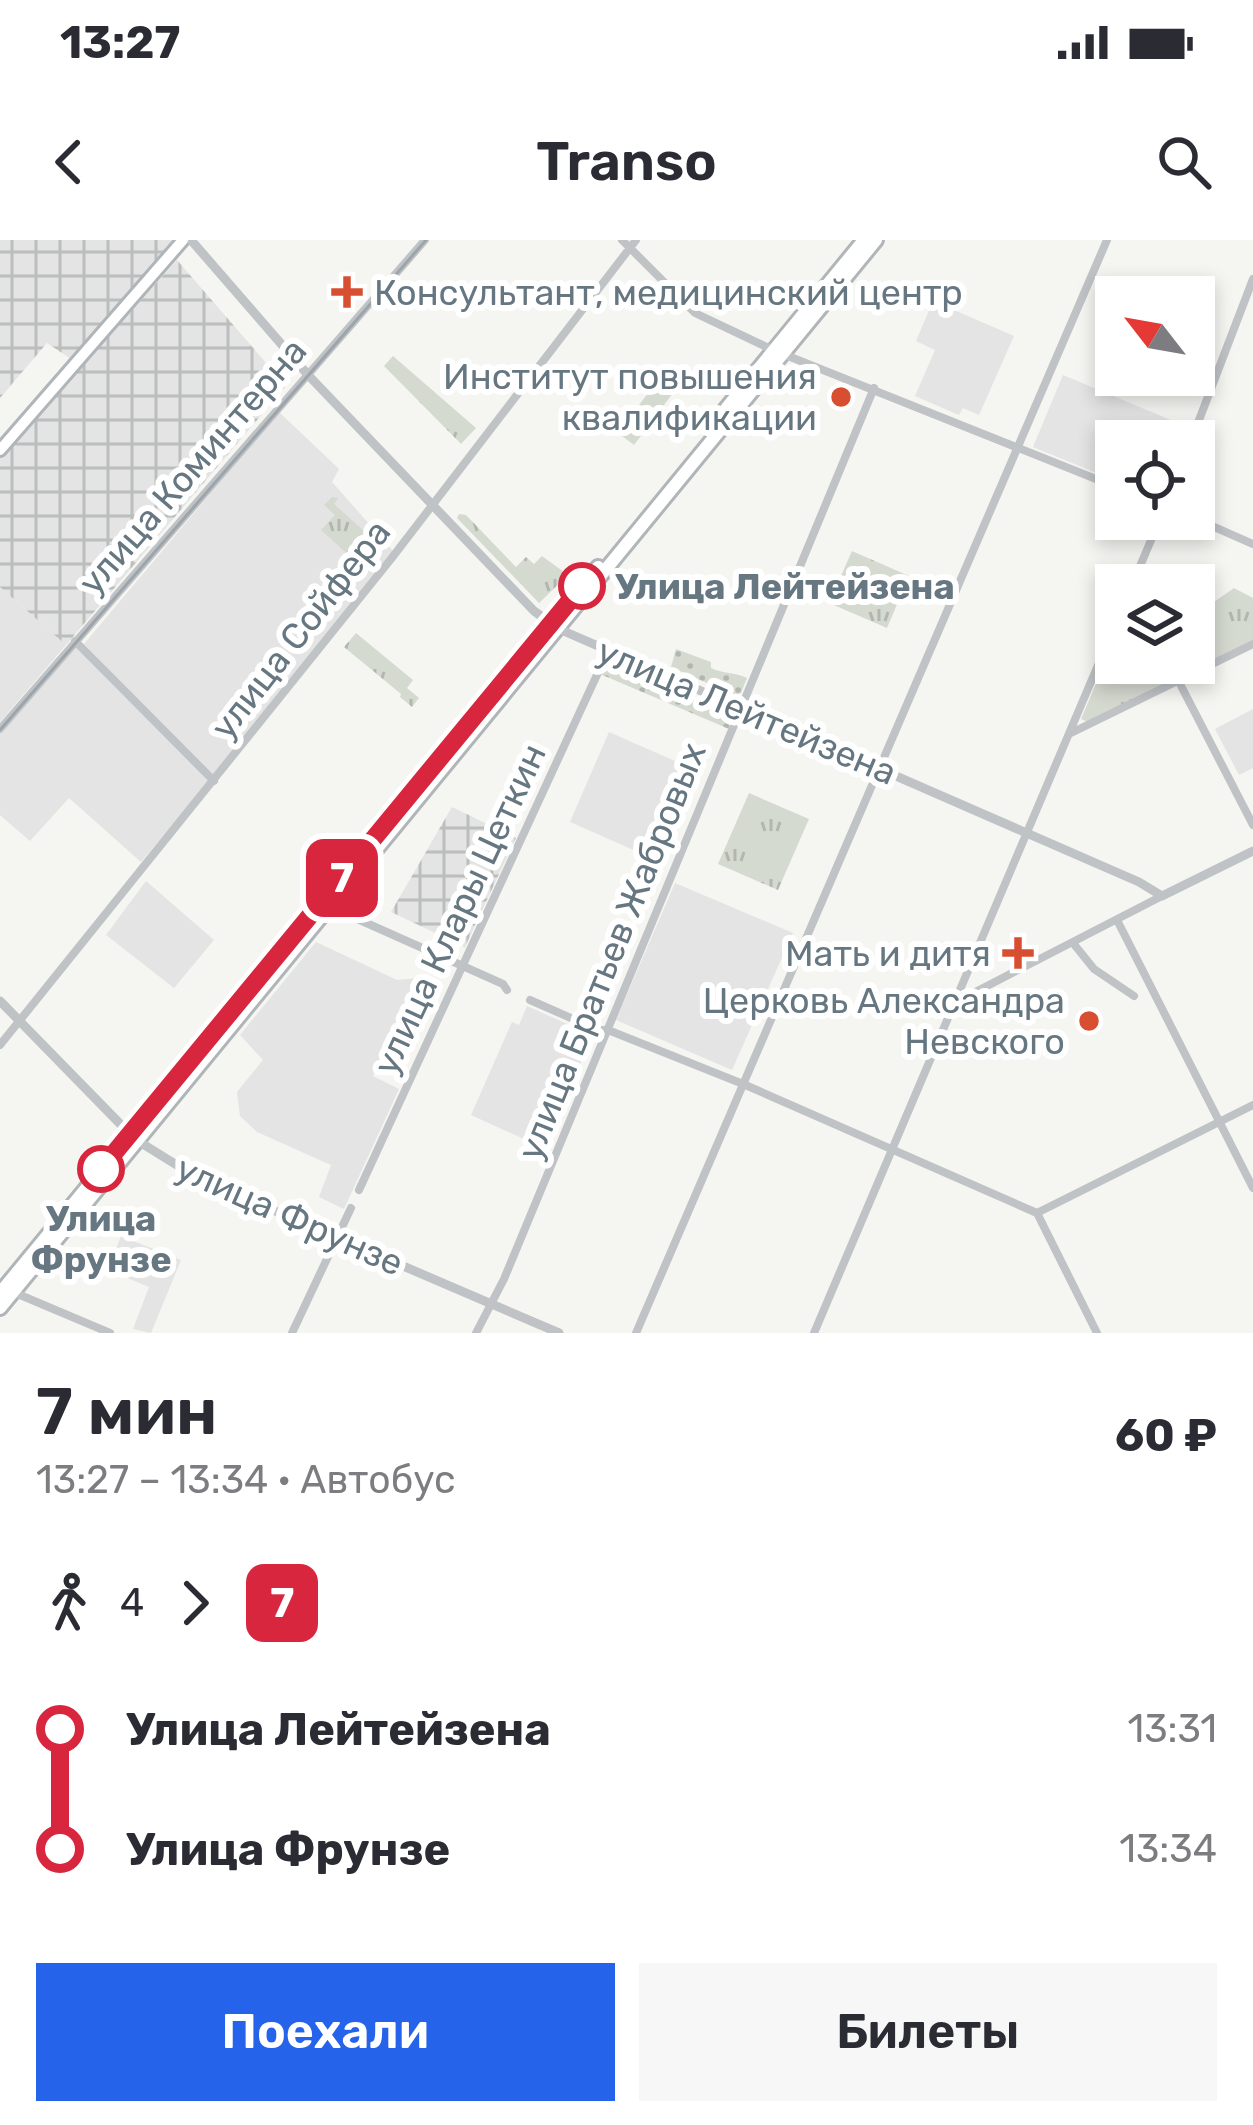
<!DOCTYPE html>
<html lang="ru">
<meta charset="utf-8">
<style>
body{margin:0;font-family:Rubik,sans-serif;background:#f7f7f7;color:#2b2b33;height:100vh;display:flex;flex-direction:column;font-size:45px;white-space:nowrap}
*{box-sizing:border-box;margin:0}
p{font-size:39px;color:#7c7c81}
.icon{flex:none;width:66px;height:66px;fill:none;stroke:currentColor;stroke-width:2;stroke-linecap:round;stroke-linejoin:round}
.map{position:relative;height:1093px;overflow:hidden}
.sheet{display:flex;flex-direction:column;background:#fff;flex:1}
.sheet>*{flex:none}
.badge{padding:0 24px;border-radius:18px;font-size:42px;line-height:78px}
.needle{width:78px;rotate:301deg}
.buttons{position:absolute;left:1095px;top:36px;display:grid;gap:24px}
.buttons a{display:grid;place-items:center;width:120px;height:120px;border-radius:0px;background:#fff;box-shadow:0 6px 18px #0003;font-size:60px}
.map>.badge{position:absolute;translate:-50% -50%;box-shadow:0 0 0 6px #fff}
.legs{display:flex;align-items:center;gap:18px;height:132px;padding:0 36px;font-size:39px}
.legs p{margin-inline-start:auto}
.head{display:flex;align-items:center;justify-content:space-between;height:204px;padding:0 36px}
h1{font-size:66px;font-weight:600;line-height:90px}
.primary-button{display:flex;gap:24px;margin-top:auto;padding:24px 36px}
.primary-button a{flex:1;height:138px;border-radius:0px;background:#2563eb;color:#fff;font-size:48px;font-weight:600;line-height:138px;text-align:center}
.primary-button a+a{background:#f7f7f7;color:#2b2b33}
ul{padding:0 36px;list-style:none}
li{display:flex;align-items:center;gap:42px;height:120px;font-size:45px}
li i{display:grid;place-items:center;width:18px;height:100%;margin:0 15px;background:currentColor}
li i::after{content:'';width:30px;height:30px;margin:-15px;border:9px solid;border-radius:50%;background:#fff}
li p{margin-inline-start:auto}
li:first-child i{background:linear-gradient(#0000 50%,currentColor 0)}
li:last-child i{background:linear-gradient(currentColor 50%,#0000 0)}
.status{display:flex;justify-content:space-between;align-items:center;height:84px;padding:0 60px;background:#fff;direction:ltr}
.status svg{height:33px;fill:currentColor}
header{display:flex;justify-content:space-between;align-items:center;height:156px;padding:0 36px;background:#fff;font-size:54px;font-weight:600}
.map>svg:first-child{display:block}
.built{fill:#e3e4e3}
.industrial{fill:url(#industrial-grid)}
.grass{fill:url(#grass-dots)}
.park{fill:url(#park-tufts)}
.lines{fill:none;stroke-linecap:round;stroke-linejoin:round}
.secondary-casing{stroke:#afb5b9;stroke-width:16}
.primary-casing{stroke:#b0b5b8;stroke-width:18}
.minor{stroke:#bfc3c6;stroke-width:8}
.tertiary{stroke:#bfc3c6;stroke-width:9}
.secondary{stroke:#fff;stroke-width:10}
.primary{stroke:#fff;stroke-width:12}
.tram{stroke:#9ea5aa;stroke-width:3}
.line-1-casing{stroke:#fff;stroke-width:27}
.line-1{stroke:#d7263d;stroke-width:18}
.poi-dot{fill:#d84e30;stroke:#fff;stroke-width:4.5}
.stop-1-dot{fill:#fff;stroke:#d7263d;stroke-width:6}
.labels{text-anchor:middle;stroke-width:12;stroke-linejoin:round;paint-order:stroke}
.poi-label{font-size:36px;fill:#667781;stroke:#fff;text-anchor:end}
.street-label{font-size:36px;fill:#667781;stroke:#fff}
.stop-label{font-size:36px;font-weight:bold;fill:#667781;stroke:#fff;text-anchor:start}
</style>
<div class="status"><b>13:27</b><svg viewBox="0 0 49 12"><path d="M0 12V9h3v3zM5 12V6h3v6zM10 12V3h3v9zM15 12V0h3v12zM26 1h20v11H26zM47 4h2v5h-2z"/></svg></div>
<header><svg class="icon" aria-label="back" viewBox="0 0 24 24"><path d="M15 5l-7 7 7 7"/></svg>Transo<svg class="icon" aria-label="search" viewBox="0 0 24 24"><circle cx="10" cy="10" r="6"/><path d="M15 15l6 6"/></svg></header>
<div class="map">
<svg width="1253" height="1093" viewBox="0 0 1253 1093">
<defs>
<pattern id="industrial-grid" width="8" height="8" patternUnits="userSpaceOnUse" patternTransform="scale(3)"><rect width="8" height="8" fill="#e3e4e3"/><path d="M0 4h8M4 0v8" fill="none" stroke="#bcbebd"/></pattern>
<pattern id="grass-dots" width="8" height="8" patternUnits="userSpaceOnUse" patternTransform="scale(3)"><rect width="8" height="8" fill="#d5dad1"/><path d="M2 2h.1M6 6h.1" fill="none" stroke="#b1b6af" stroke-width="1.8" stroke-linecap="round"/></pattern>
<pattern id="park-tufts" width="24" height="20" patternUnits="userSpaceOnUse" patternTransform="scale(3)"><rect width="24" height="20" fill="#d5dad1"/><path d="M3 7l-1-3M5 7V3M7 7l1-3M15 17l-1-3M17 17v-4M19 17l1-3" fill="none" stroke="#b1b6af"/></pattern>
</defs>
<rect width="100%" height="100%" fill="#f5f5f2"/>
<path class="built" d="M933,61L1014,96L979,175L963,168L959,175L915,156L935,110L916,101Z
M1063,135L1178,183L1171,201H1116V241L1033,207Z
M279,172L339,229L332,242L393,311L213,537L84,404Z
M0,347L66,405L0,482Z
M76,405L210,540L141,622L69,558L30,601L0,575V494Z
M1253,469V528L1239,535L1215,489Z
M609,492L702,533L663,623L570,582Z
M146,641L214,700L174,748L106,695Z
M675,643L793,693L732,830L616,780Z
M316,702L397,740L418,738L373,836L399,849L344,969L319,957L331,925L257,892L240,876L237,852L263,820L240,795Z
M527,766L592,795L546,909L471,875L512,782L519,785Z
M121,996L181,1020L151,1093L133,1089L149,1047L108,1030Z"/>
<path class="industrial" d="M0,0H178L71,119L47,103L0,158Z
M177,20L286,146L66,405L0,347V218Z
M452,567L516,598L465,707L391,672Z"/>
<path class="grass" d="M676,409L711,422V428C724,434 734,432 747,438L741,453L734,455L671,427Z
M612,423L729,475V489L600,434L606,424Z"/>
<path class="park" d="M393,116L476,188L461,204L384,126Z
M669,125L685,137L634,205L618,193Z
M332,257L338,258L334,264L383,308L364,329L321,290L335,275L324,265Z
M459,274L466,275L516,327L526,317L534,324L542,316L568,335L539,363L457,278Z
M852,311L909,336L887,388L829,363Z
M1234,348L1253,358V400L1088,482L1081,479L1116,396V423H1194L1197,350L1214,362Z
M356,393L413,440L407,448L419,458L412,467L400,457L401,454L344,407Z
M749,553L809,579L778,650L718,624Z"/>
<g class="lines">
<g class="secondary-casing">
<path id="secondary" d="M0,210L183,0"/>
</g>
<g class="primary-casing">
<path id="primary" d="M724,171L864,0
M294,695L598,327
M0,1053L270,725
M0,1068L876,0"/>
</g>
<path class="minor" d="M622,0L695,73L773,110
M783,114L1116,247
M1191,201L1253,39
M1194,278L1253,304
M1132,345L1160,279
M75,401L214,541
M1178,440L1253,585
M0,489L425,0
M1071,493L1253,404
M332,664L344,673L503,744L507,750
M1117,680L1253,948
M1073,703L1094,729L1134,756
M530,760L598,790H608L743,844L1037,973L1097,1093
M956,762L1162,656
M0,805L391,319L636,0
M359,950L608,411
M1037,973L1253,865
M13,1052L110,1093
M292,1093L351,968
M476,1093L504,1039L874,148
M636,1093L1107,0
M814,1093L1116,383"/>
<path class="tertiary" d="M191,0L309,136L534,371L551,383
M559,389L1139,642L1162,656L1253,611
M0,761L130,894
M138,901L196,937L559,1093"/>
<use href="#secondary" class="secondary"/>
<use href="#primary" class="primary"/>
<path class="tram" d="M0,490L426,0"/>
</g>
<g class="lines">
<g class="line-1-casing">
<path id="line-1" d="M101,929L582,346"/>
</g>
<use href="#line-1" class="line-1"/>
</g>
<g class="poi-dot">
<path d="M341 34h12v12h12v12h-12v12h-12v-12h-12v-12h12z"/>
<circle cx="841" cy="157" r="12"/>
<path d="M1012 695h12v12h12v12h-12v12h-12v-12h-12v-12h12z"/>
<circle cx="1089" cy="781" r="12"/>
</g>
<g class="stop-1-dot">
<circle cx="582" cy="346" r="21"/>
<circle cx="101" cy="929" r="21"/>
</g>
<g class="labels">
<g class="poi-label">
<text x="374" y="65" text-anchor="start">Консультант, медицинский центр</text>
<text x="817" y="149">Институт повышения<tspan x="817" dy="41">квалификации</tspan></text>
<text x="991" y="726">Мать и дитя</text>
<text x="1065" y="773">Церковь Александра<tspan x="1065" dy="41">Невского</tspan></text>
</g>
<g class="street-label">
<text transform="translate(192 226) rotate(-49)" y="13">улица Коминтерна</text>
<text transform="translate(300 389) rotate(-52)" y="13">улица Сойфера</text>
<text transform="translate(747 471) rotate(23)" y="13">улица Лейтейзена</text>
<text transform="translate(459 669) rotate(-65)" y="13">улица Клары Цеткин</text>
<text transform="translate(611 711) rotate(-68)" y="13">улица Братьев Жабровых</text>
<text transform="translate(290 975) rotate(24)" y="13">улица Фрунзе</text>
</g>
<g class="stop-label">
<text x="615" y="359">Улица Лейтейзена</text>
<text x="101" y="991" text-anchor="middle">Улица<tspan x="101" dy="41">Фрунзе</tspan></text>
</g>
</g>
</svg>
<div class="buttons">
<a><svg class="needle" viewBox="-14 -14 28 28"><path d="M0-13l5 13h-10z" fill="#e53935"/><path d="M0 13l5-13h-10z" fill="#7c7c81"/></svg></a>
<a><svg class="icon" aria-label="locate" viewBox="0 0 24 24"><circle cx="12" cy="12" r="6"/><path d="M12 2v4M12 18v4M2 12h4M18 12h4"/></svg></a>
<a><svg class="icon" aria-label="layers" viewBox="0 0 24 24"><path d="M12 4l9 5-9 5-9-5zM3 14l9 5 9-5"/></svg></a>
</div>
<b class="badge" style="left:342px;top:638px;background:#d7263d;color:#fff">7</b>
</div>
<section class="sheet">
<div class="head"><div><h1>7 мин</h1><p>13:27 – 13:34 · Автобус</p></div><b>60 ₽</b></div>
<div class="legs"><svg class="icon" aria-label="walk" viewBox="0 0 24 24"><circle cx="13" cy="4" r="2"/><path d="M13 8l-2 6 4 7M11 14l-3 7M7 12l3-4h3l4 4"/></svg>4<svg class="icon" aria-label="forward" viewBox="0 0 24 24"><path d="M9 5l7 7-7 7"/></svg><b class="badge" style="background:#d7263d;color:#fff">7</b></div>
<ul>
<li><i style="color:#d7263d"></i><b>Улица Лейтейзена</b><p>13:31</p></li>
<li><i style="color:#d7263d"></i><b>Улица Фрунзе</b><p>13:34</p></li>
</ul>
<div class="primary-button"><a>Поехали</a><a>Билеты</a></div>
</section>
